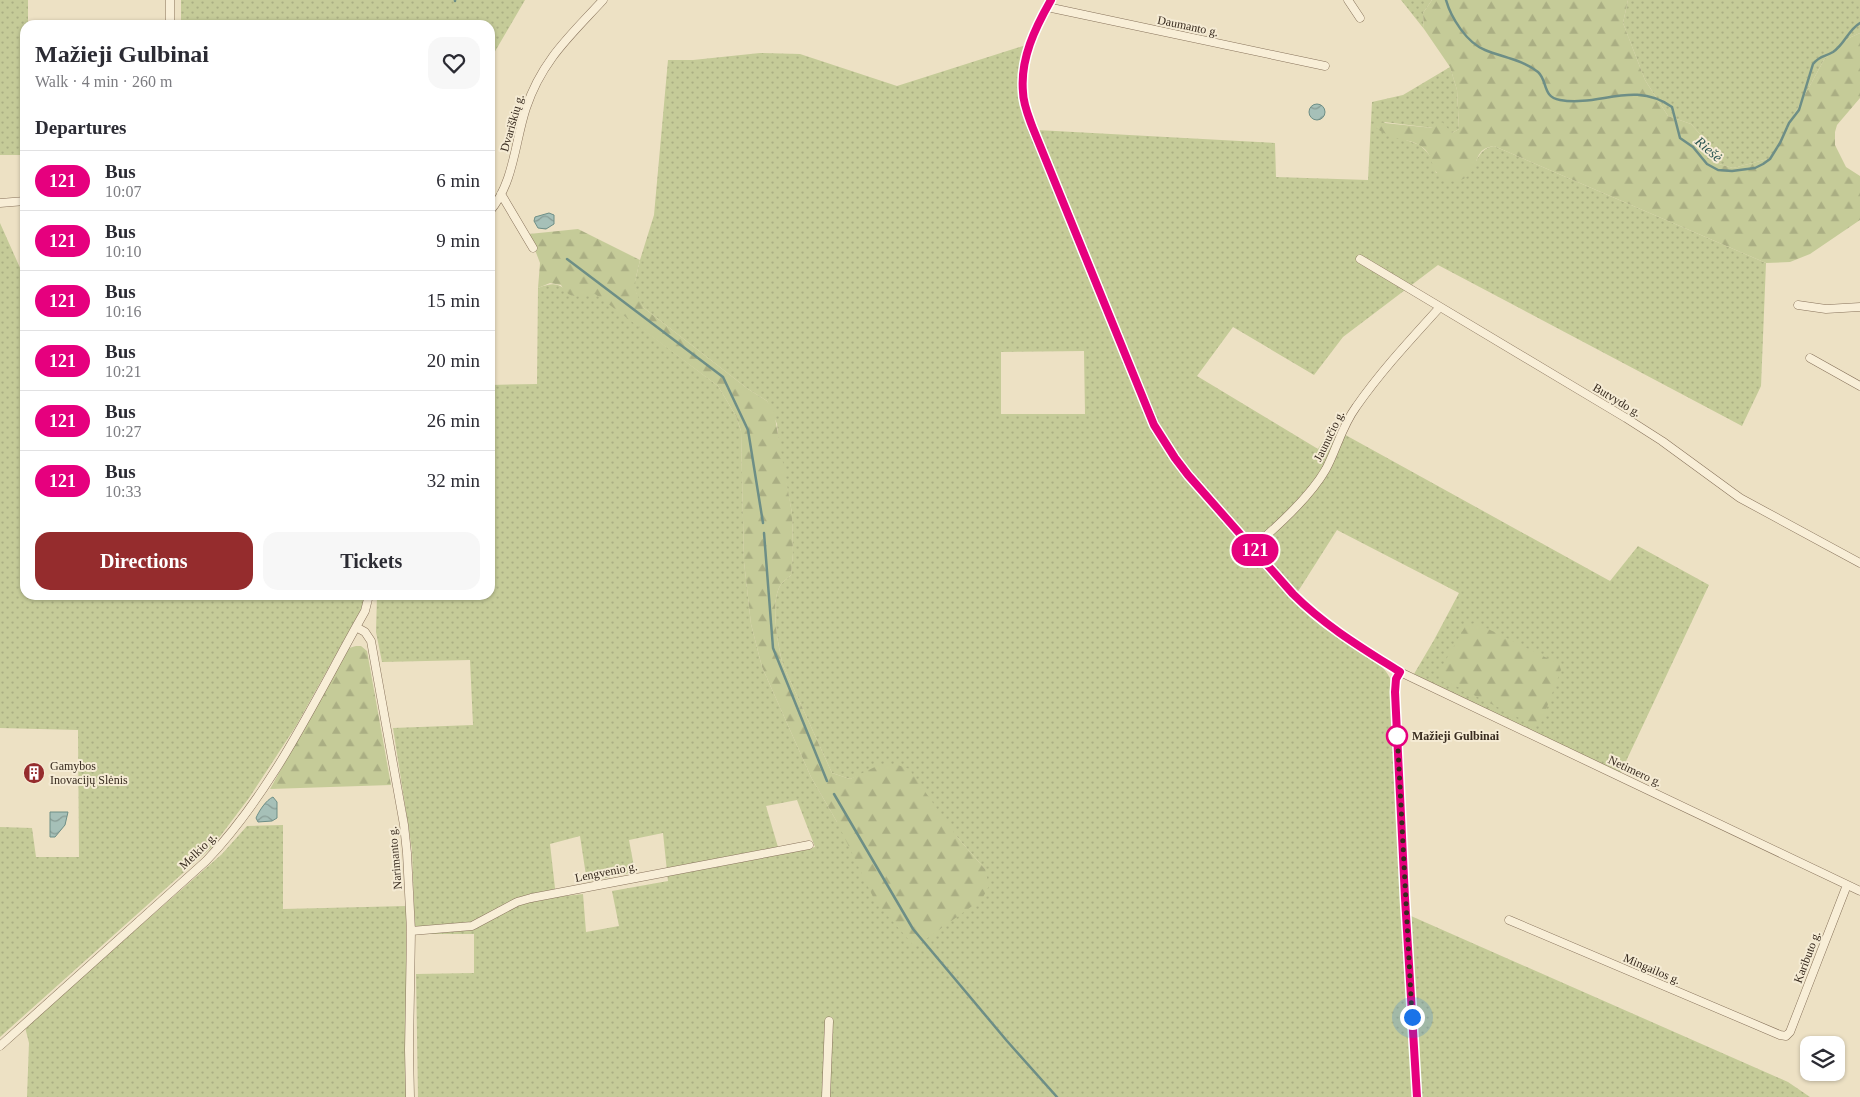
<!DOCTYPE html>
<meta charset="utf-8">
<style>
body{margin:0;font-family:"Times New Roman",serif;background:#f7f7f7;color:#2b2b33;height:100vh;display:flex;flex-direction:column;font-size:19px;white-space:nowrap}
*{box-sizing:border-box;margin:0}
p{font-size:16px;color:#7c7c81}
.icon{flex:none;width:28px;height:28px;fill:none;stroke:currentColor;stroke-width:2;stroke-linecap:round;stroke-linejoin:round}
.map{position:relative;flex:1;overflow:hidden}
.panel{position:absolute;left:20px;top:20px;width:475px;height:580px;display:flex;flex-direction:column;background:#fff;border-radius:15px;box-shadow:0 1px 4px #0004}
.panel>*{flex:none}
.badge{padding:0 10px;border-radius:16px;font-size:18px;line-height:32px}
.controls{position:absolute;left:1800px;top:1036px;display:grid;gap:10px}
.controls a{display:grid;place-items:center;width:45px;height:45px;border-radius:10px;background:#fff;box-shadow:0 1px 4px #0004;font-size:25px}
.you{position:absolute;width:25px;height:25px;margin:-12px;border:4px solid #fff;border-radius:50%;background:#1a73e8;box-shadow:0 0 0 8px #1a73e833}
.map>.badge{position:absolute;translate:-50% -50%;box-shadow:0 0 0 2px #fff}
h2{padding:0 15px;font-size:19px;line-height:45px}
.round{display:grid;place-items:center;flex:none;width:52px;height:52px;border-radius:15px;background:#f7f7f7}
.head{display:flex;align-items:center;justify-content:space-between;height:85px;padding:0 15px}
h1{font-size:24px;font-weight:700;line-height:38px}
.cta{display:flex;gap:10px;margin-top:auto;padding:10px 15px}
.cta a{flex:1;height:58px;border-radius:15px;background:#952c2d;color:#fff;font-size:20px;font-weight:700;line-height:58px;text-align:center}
.cta a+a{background:#f7f7f7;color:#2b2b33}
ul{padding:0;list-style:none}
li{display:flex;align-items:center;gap:15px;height:60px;padding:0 15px;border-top:1px solid #e1e1e2}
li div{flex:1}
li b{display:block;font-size:19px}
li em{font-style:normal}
li .badge{min-width:55px;font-weight:700;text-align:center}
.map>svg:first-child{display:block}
.grass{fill:url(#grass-dots);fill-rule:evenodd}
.forest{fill:url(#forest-firs)}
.water{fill:url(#water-waves);stroke:#6d8e86}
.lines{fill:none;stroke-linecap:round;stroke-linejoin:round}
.stream{stroke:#6d8e86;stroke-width:2.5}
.street-casing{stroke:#87725b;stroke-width:9}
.street{stroke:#f8eed7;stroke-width:8}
.line-casing{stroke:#fff;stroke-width:11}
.line{stroke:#e6007e;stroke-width:8}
.walk{stroke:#382b1f;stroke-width:5;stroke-dasharray:0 9}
.stop-dot{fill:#fff;stroke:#e6007e;stroke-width:2.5}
.labels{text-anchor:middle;stroke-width:4;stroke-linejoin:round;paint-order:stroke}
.street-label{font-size:12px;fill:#382b1f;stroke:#f5ebd4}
.stop-label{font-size:12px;font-weight:bold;fill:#382b1f;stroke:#f5ebd4;text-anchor:start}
.poi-label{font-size:12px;fill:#382b1f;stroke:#f5ebd4;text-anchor:start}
.water-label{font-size:14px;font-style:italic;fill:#2e5754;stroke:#f5ebd4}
</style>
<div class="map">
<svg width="1860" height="1097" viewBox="0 0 1860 1097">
<defs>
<pattern id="grass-dots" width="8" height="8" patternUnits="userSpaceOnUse" patternTransform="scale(1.25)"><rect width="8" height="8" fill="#c5cb98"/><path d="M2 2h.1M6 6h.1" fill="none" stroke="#aaae83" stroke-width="1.8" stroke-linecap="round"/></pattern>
<pattern id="forest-firs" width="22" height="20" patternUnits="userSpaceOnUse" patternTransform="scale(1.25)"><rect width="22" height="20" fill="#c5cb98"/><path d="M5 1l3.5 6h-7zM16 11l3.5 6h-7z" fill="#aaae83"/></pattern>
<pattern id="water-waves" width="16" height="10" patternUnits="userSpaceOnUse" patternTransform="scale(1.25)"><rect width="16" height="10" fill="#a6c0b8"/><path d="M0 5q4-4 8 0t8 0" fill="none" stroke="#889c95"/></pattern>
</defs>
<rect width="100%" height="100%" fill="#ede1c4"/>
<path class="grass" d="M0,0H28V25H25V155H0Z
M181,0H525L490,60V25H181Z
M1401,0H1432L1423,13L1424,29Z
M1628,0H1860V33L1849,38L1825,58L1772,155L1768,159L1733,168L1712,162L1700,134L1691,124L1668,116L1645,80L1623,23Z
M1026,45L1020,87V98L1025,118L1142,406L1152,427L1177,469L1305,612C1313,619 1321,627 1330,632C1350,645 1379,656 1390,678L1414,1097H418L416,974L474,973V934H415L412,850L393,728L473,725L470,660L382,662L376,632L377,595H490V385L537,384L538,288C556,281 560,284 573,296L595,293L718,386L736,416L741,431L744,562L751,624L762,667L811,777L837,822L985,869L957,837L863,774L850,779L832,773L783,665C778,646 770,603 780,586C782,582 787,579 791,575L793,553L792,513L779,447L777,424L767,401L748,389L644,308L638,299L634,286L640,260L654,215L668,60H693L760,53L800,54L897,86ZM1084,351L1085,414H1001V352ZM797,800L815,847L780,854L766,806ZM663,833L668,881L612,891L619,926L586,932L583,894L556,897L550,844L580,836L587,882L635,872L629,840Z
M1450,67L1457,90L1459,129L1452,133L1433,128L1384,122L1406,140L1420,145L1427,152L1433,160L1436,173L1476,161C1481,152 1484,148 1494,146L1766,263L1761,386L1742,426L1438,265L1343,337L1314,375L1233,327L1197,376L1318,449L1331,427L1610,581L1638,546L1709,585L1620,774L1414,674L1434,640L1459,593L1337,530L1297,593L1191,471L1169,443L1158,423L1067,199L1037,130L1275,143L1276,177L1368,180L1372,102L1403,95Z
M0,223L25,279V595H365L363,606L296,726L249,798L212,847L0,1037V827L32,828L36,857H79L78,730L0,728Z
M283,825V909L406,906V1097H27L29,1043L25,1027L222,854L247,826Z
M1411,916L1788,1082L1810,1097H1421Z"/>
<path class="forest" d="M1432,0H1628L1623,23L1645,80L1668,116L1691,124L1700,134L1712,162L1733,168L1768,159L1772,155L1825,58L1849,38L1860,33V98L1837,125L1835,132V145L1846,167L1860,176V220L1810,254L1790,262L1766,263L1494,146C1473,149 1480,164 1468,176C1458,184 1445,183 1437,173C1430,165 1433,152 1419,145C1409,139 1396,140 1386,134C1381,132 1377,128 1373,125L1375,122L1433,128L1442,122L1452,133L1459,129L1457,90L1450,67L1424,29L1423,13Z
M578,229L640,260C635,283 631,287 644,308L748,389L767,401L774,412L792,513L793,553L791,575C787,579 782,582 780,586C770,603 778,646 783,665L832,773L850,779L879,765L895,764L909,769L957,837L985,869L989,886L982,899L915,947L875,901L837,822L811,777L762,667L751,624L744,562L741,431L736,416L718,386L595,294C580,296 569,301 561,285L550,283L538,288L540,263L529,234Z
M1476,623L1559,664L1561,670L1541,723L1535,726L1442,679L1440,670L1466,625Z
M356,646H361L367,651L391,785L270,789L349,648Z"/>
<path class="water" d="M1309 112a8 8 0 1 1 16 0a8 8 0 1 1-16 0Z
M549,213L554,215V224L546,229L538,228L534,221L535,217Z
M273,797L277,802V818L272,821L258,822L256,818C259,811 266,800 273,797Z
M50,812H68L65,825L55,837H50Z"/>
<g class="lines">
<path class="stream" d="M455,0V1
M1446,0C1451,18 1467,43 1485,50C1502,57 1523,60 1538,72C1548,81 1542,97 1560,100C1600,107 1633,80 1672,107L1680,138L1693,147L1707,164L1718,170L1732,171L1755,168L1763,164L1770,159L1780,143L1789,123L1799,110L1813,64C1820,55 1825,57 1833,52C1845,44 1848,30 1860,23
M567,259L723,377L748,430L763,523
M764,533L773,648L827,781
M834,794L913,929L1007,1041L1057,1097"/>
<g class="street-casing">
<path id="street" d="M1051,0C1035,28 1020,59 1023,92C1023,103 1028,115 1031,126L1155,425L1175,458L1188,475L1293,594C1325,626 1362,648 1400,672L1860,891
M1348,0L1360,18
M1047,7L1325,66
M170,25V0
M501,194L533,248
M0,203L25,201
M490,211C514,183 515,141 526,108C542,60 571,35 603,0
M1360,259L1626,418L1662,441L1740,498L1860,563
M1798,305L1826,309L1860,307
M1810,358L1860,386
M1253,547C1278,526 1310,497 1326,469C1337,448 1342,426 1356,407C1381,371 1411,339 1440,307
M356,627L365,632L371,641L404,825L407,853L411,931L409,1050L410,1097
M1400,672L1396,679L1395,693L1405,898L1417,1097
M1509,920L1780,1035L1786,1036L1790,1032L1847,885
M411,931L472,926L517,902L531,898L809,845
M0,1046L206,861C270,794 311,708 356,627L365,611L369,595
M826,1097L829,1021"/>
</g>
<use href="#street" class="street"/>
</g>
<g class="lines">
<g class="line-casing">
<path id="line" d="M1051,0C1035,28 1020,59 1023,92C1023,103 1028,115 1032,126L1154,425L1175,458L1188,475L1293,594C1325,626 1362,648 1400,672L1396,679L1395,692L1405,898L1417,1097"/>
</g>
<use href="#line" class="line"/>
<path class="walk" d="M1397,736V730L1412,1017"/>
</g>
<defs>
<g id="building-disc" transform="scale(1.125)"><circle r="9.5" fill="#952c2d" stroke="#f5ebd4"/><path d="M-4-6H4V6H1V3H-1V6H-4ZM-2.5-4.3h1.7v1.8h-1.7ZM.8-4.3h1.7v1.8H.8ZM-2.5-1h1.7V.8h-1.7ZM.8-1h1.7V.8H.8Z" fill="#fff"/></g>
</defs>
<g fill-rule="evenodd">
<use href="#building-disc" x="34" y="773"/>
</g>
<circle class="stop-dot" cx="1397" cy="736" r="10"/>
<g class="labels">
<g class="street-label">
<text transform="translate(1188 26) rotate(12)" y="4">Daumanto g.</text>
<text transform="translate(512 123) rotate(-74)" y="4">Dvariškių g.</text>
<text transform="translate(1617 400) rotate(31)" y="4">Butvydo g.</text>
<text transform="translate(1329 436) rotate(-64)" y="4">Jaunučio g.</text>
<text transform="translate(1635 771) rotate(25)" y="4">Netimero g.</text>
<text transform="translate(198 851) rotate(-44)" y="4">Melkio g.</text>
<text transform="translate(395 858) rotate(-95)" y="4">Narimanto g.</text>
<text transform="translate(606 872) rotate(-11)" y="4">Lengvenio g.</text>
<text transform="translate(1807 957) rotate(-69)" y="4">Kaributo g.</text>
<text transform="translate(1652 969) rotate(23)" y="4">Mingailos g.</text>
</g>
<g class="stop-label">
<text x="1412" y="740">Mažieji Gulbinai</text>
</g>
<g class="poi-label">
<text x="50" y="770">Gamybos<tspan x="50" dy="14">Inovacijų Slėnis</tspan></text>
</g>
<g class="water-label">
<text transform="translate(1709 149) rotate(41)" y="5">Riešė</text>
</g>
</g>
</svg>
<div class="controls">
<a><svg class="icon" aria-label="layers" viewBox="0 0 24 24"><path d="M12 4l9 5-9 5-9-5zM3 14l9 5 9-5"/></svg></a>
</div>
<div class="you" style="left:1412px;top:1017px"></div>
<b class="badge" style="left:1255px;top:550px;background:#e6007e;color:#fff">121</b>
<section class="panel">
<div class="head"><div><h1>Mažieji Gulbinai</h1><p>Walk · 4 min · 260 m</p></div><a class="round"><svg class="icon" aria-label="heart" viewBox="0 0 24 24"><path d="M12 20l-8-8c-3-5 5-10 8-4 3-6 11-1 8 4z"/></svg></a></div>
<h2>Departures</h2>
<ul>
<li><span class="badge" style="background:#e6007e;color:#fff">121</span><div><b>Bus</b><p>10:07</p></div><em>6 min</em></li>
<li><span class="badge" style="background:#e6007e;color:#fff">121</span><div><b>Bus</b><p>10:10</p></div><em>9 min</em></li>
<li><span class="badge" style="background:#e6007e;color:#fff">121</span><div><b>Bus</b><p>10:16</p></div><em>15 min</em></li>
<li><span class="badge" style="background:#e6007e;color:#fff">121</span><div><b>Bus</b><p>10:21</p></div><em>20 min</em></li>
<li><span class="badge" style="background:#e6007e;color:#fff">121</span><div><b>Bus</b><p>10:27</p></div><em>26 min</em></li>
<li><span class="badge" style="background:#e6007e;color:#fff">121</span><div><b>Bus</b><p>10:33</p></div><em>32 min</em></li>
</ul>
<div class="cta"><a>Directions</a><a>Tickets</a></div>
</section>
</div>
